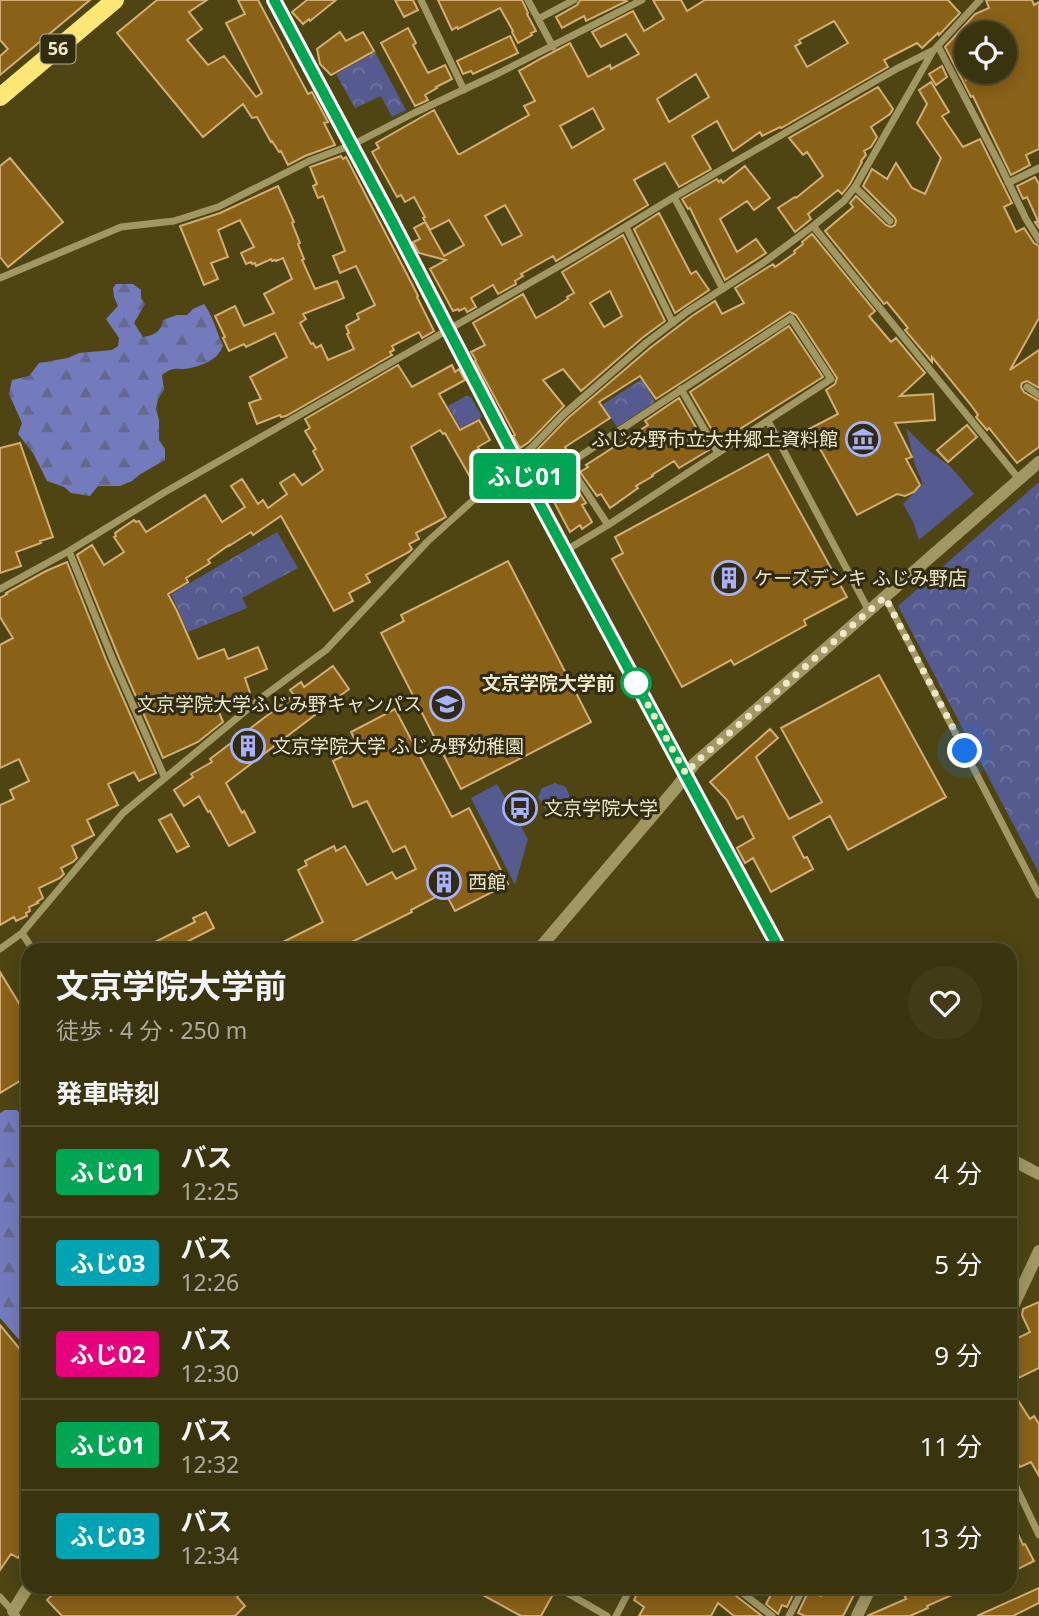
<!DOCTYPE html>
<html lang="ja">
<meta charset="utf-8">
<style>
body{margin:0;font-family:"Noto Sans","Noto Sans JP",sans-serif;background:#413c17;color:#f1f3f6;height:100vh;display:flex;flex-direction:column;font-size:26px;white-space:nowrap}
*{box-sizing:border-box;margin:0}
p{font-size:23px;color:#abaa9e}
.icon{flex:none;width:38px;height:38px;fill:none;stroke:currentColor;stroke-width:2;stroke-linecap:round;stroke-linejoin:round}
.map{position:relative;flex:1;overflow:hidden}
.sheet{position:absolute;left:21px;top:943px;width:996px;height:651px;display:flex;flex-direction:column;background:#3a340e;border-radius:21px;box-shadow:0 4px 18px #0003,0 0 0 2px #544f2e}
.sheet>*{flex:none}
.badge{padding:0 14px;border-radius:5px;font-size:24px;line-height:46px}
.tools{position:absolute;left:954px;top:21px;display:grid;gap:14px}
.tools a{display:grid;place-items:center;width:63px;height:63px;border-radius:50%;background:#3a340e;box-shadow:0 4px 18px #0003,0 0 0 2px #544f2e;font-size:35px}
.you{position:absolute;width:35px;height:35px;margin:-18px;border:5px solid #fff;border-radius:50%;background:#1a73e8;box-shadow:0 0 0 10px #1a73e833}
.map>.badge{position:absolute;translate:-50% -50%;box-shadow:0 0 0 4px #fff}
h2{padding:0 35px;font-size:26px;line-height:63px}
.round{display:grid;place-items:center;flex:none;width:74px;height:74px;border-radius:37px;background:#413c17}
.overview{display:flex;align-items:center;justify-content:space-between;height:119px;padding:0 35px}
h1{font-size:33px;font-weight:700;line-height:52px}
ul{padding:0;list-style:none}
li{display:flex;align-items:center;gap:21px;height:91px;padding:0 35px;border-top:2px solid #544f2e}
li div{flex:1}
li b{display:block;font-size:26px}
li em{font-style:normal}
li .badge{min-width:77px;font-weight:700;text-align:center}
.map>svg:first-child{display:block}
.grass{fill:url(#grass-tufts)}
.forest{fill:url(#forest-firs)}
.park{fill:url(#park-crowns)}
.garden{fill:#555b8e}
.building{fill:#896218;stroke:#d2ae75;stroke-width:2;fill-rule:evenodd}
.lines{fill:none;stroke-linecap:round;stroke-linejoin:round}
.minor{stroke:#a19763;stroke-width:7}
.tertiary{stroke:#a19763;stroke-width:12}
.primary{stroke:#fee776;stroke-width:18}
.line-casing{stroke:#fff;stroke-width:16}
.line{stroke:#00a651;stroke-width:10}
.walk{stroke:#eee8c8;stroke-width:7;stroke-dasharray:0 12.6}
.stop-dot{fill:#fff;stroke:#00a651;stroke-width:3.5}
.labels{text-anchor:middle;stroke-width:6;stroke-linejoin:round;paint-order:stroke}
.shield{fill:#302b11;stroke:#b5af91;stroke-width:2}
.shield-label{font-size:18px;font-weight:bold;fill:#eee8c8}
.poi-label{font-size:19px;fill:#eee8c8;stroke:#302b11;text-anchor:start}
.stop-label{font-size:19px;font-weight:bold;fill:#eee8c8;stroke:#302b11;text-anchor:end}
</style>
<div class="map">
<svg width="1039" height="1616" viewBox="0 0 1039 1616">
<defs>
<pattern id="grass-tufts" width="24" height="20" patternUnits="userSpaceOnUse" patternTransform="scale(1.75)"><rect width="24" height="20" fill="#555b8e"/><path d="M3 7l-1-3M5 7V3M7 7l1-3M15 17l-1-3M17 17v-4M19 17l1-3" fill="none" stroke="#6e739c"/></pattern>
<pattern id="forest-firs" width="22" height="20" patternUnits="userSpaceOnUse" patternTransform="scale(1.75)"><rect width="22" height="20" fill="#747bbc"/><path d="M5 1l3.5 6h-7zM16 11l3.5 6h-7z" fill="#64688f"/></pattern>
<pattern id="park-crowns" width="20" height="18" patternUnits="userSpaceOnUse" patternTransform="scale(1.75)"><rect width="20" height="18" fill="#555b8e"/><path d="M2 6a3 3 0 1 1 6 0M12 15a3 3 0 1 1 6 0" fill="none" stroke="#6e739c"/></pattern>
</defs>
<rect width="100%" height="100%" fill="#4e4513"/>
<path class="grass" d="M466,396L471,397L482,417L461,428L448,406Z"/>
<path class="forest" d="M116,284H133L141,290V298L145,304L134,323L143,337C154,335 161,332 163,320L177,315H187L193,309L204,304C212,314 217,333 223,345C219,359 204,365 190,368C178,371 175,365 162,375L164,390L158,399L156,409L159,420V440L165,449V460L139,475L132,481L120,486H98L90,496L71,493L64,487L47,481L33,453L18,434L22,423L9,394L12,380L29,376L39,363L68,358L79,353L112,350L118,346L119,338L106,319L118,306L114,297L113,288Z
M5,1110H17L28,1126V1350L0,1318V1113Z"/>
<path class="park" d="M375,52L406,110L392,117L381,96L355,108L336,74Z
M642,379L655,402L617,427L602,405Z
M1039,482V873L898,606Z
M277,532L298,568L242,598L247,607L245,609L188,632L171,594Z"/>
<path class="garden" d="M906,428L929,451L951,467L974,494L919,540L913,522L903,504L923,484L915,465Z
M555,783L566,787L570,797L566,805L553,811L544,808L538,797L542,788Z
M497,784L528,839L515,885L471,798Z"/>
<path class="building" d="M0,0H90L0,75V56L8,49L0,40Z
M157,0H207L189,12L202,29L187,40L208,65L224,56L256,97L262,93L226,23L245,14L238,0H258L308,94L312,92L328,122L324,123L335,145L305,156L288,165L281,151L279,152L272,141L271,142L257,117L252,118L243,104L203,137L117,33Z
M307,0H336L310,21L309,19L303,24L292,12Z
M395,0H413L418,10L404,17Z
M438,0H522L528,13L527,14L536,31L531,33L532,35L518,43L512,32L513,31L500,8L458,29L457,27L452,30Z
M580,0H626L627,1L586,21L584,16L562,28L556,17L577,5Z
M653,0H681L687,11L705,0H948L960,13L939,35L938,33L922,48L917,43L884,60L888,67L781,128L780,127L762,136L760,132L733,151L717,121L692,136L711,169L679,187L665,163L634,180L648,205L556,261L553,256L521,274L523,276L515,281L516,284L498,294L493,285L471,298L476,307L467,312L465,308L459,311L458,309L453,311L430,269L446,260L419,253L413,242L420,239L414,228L425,222L444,256L464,245L449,220L430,230L423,218L425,217L414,197L405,202L401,195L397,197L372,152L379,148L376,143L434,110L458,154H460L529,115L524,106L535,101L519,71L542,58L570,43L588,77L610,65L611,69L639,54L626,34L601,47L592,32L633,11L644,31L664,19ZM834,21L848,43L807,67L795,46L801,43L799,40ZM696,74L709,97L669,122L657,99ZM593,108L604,129L572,148L560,126ZM505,205L522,235L502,245L485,216Z
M986,0H1032L1034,5L1039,2V149L1026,155L1030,165L1011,175L973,96L971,97L945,47L975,14L989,8ZM966,33H1004V72H982L966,80V60L960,46L966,44Z
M408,28L416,43L413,45L428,73L445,65L452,79L436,87L437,88L425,95L428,100L415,106L381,43Z
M340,32L346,41L363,32L374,51L331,75L320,64L317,49Z
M510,36L518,53L473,74L471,71L463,74L457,61Z
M942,66L947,77L936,85L929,74Z
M931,82L949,112L942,116L963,147L980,139L1012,203L1004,207L1016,232L1024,228L1034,243L1039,246V318L1010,370L1039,350V388L1027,381L1022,383L1021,387L1024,392L1039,401V447L1017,463L989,428L987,430L976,417L978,415L971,405L932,357V362L905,330L908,328L887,302L884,304L825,231L853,207L850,203L856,196L886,225L891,227L895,225L896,220L894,217L863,186L872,169L887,179L896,163L912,188L925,194L941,158L917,123L927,104L919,90Z
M878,87L893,109L890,114L871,127L877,137L871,147L864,151L866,155L861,161L862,162L850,184L842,194L838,190L808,214L811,219L795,232L778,208L795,197L796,198L823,176L807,152L803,155L789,138Z
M341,156L343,159L346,157L413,286L418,296L417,297L434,331L422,338L419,332L392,346L394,350L390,352L392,355L286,416L281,417L280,415L257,424L249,403L261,399L250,377L287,357L275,333L246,347L244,344L229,351L223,338L225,337L215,316L235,306L244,326L274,313L264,294L292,279L283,258L276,261L275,260L272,261L271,259L256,266L255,263L252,264L251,262L246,264L241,253L254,247L240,220L218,230L228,257L211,263L218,279L204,285L180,226L220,213L278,186L294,222L292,223L300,243L298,244L304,259L302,260L315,289L337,281L344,298L303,314L306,319L300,323L311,344L313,343L316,348L321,345L328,360L354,349L347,334L349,333L346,326L359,319L357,314L375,305L356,266L340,273L333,256L345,251L323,196L318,198L313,186L317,184L310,167Z
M10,158L63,222L8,267L0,257V166Z
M745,166L770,198L754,210L747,201L720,219L737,252L756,239L766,253L725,280L690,208L688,209L682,199L717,179L719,182L721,180L723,183Z
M1035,177L1039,184V228L1035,222L1038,221L1027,197L1023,199L1017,186Z
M659,213L691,274L696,271L709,290L675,313L634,229Z
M812,234L875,311L869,316L891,342L896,338L925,373L900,396L933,394L935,420L895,423L912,457L906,459L920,485L914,492L905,496L897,494L857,515L809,429L838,414L826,390L835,384L837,378L796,315L790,312L656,399L640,376L599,402L610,418L565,447L568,452L554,461L567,481L570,478L586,503L582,505L592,522L582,529L580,525L570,532L553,500L541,482L544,480L529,458L568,418L650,348L692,316L715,301L722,314L744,303L735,288L773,264L775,267L795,253L794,251L803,244L802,242Z
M623,235L665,321L642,338L581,391L563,369L543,380L564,406L529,442L520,448L513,436L515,435L475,361L476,360L471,352L485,345L473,323L523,294L536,318L557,306L568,299L567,297L574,293L562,272ZM610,291L622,316L604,327L590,303Z
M789,326L823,377L719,442L690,392Z
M398,365L412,387L452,365L455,372L459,369L465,380L439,394L460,430L479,420L490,440L478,447L489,467L470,477L445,433L443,434L440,430L411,447L446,517L416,533L419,539L409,544L412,549L409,552L366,575L370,582L349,593L353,601L334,611L281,516L253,535L251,532L229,546V545L208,560L210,563L186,578L188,582L168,594L177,611L198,659L224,649L228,659L258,647L267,669L245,678L250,693L217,707L223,722L198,742L163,758L119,658L77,555L92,545L104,565L124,552L114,537L116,536L115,533L134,520L136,522L139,521L146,532L205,495L222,522L245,507L231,486L242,479L258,504L263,500L268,508L287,494L280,483L294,474L302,485L323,470L313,451L316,449L305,431L310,428L305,419Z
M679,398L709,450L679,468L674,461L652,475L653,476L636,486L638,488L610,508L601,494L597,496L580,472L588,467L586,465L648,425L645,421Z
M967,425L977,437L948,462L937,450Z
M20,443L53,537L40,541L41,543L16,552L21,566L0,573V448Z
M768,454L847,597L804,620L806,625L734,665L731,660L682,687L612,559L623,553L615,537Z
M508,561L591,722L461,789L381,633L404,621L401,615Z
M67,562L107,662L156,773L139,781L134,772L108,784L118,805L87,820L94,835L72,846L77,858L73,862L61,868L64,874L60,878L39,888L43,898L37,902L38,903L29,907L30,911L26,913L27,916L16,921L14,917L0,925V805L14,799L10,790L29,781L19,759L0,768V645L13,638L0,617V598L7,594L6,593L46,571Z
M333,666L349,689L226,783L242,813L244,811L255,832L229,846L210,811L208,812L199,796L184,806L174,790L193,777L191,774L212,762L210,759L294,695L290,690L301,682L304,687Z
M879,675L946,797L848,850L830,816L793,837L804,858L807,857L813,869L771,892L753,858L745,863L737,848L754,838L743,816L737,819L727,800L710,782L770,729L778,738L756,757L789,819L822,802L781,728Z
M395,709L452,817L469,808L508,884L455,911L445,892L411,910L412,912L336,950H267L323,922L298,870L307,865L305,861L334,846L336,851L345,846L367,885L392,872L396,879L416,869L405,846L393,852L367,801L353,807L333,761L359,748L351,732Z
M171,814L189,846L177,852L159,820Z
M206,912L214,928L171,950H139L195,922L193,918Z
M0,972L28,1018V1076L0,1093Z
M1039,1302V1368L1010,1382V1342L1030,1332L1022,1315L1023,1309Z
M0,1325L28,1359V1544L18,1558L11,1554L0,1570Z
M1010,1388L1030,1419L1034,1416L1039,1424V1476L1031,1462L1020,1467L1010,1452Z
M1010,1516L1023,1545L1025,1544L1034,1561L1010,1573Z
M47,1587H247L237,1597L245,1606L235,1616H62L47,1600L53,1594Z
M468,1587H537L552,1596L541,1616H521Z
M641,1587H729L731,1592L762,1616H734L718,1603L711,1616H639L644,1607L634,1600Z
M775,1587H797L787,1607L782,1605L778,1614L766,1604Z
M826,1587H858L843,1616H805L798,1613L809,1590L821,1596Z
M901,1587H970L927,1606L928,1608L910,1616H867L906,1599Z
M1039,1588V1603L1013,1616H977Z"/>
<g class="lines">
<path class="minor" d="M421,0L464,90
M528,0L553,47
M538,19L574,0
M938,46L1000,165L1026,219L1039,240
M1008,183L1039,168
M855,187L890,221
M674,197L723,289
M813,226L1019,479
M626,227L673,323
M0,278L121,227L174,221L218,207L309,161L352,145L414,113L499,73L642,0
M1027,387L1039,395
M681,389L718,453
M768,421L869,611
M69,551L113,660L165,778
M565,551L608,525L831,379L791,318L568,464L608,525
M0,589L69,551L165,492L582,253L674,197L790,130L898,68L932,51
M885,597L1039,895
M22,933L33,950
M0,949L22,933L123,813L261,698L326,650L427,542L533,446L564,414L646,343L688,311L763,263L813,226L844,201L855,187L933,51L980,0
M1010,1474L1039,1535
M557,1587L607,1616
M735,1587L772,1616
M0,1597L17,1616
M616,1616L631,1587
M789,1616L804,1587"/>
<path class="tertiary" d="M274,0L391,219L516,460L780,950
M538,950L676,788L695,763L1039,462
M1010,1159L1039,1174
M1010,1313L1039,1251
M13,1611L28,1587
M857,1616L871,1587"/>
<path class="primary" d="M0,97L115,0"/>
</g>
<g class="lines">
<g class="line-casing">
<path id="line" d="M274,0L391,219L516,460L780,950"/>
</g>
<use href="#line" class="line"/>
<path class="walk" d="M636,683L686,774L695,763L885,597L965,751"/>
</g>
<defs>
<g id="museum-ring" transform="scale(1.75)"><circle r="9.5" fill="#302b11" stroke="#a7b1fc" stroke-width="1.5"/><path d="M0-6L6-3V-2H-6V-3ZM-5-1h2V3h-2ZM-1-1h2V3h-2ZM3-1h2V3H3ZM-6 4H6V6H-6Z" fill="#a7b1fc"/></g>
<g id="building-ring" transform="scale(1.75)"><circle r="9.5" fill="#302b11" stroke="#a7b1fc" stroke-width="1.5"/><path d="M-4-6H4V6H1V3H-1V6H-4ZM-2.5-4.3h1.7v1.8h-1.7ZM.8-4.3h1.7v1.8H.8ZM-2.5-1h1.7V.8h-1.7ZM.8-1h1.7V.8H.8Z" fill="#a7b1fc"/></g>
<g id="university-ring" transform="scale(1.75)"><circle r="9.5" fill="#302b11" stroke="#a7b1fc" stroke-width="1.5"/><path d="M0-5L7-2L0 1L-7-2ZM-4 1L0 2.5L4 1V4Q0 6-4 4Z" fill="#a7b1fc"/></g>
<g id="bus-ring" transform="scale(1.75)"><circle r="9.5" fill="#302b11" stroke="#a7b1fc" stroke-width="1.5"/><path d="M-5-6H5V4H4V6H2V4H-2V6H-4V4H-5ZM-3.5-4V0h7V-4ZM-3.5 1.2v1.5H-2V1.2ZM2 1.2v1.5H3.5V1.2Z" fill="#a7b1fc"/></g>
</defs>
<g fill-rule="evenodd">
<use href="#museum-ring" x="863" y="439"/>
<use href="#building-ring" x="729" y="578"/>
<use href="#university-ring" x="447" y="704"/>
<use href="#building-ring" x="248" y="746"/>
<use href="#bus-ring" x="520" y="808"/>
<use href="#building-ring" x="444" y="882"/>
</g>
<circle class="stop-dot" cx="636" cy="683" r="14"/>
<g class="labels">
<rect class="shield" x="40.5" y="34.5" width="35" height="29" rx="5"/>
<g class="shield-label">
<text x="58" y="55">56</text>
</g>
<g class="poi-label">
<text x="838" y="446" text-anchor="end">ふじみ野市立大井郷土資料館</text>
<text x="754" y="585">ケーズデンキ ふじみ野店</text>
<text x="422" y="711" text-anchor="end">文京学院大学ふじみ野キャンパス</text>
<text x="272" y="753">文京学院大学 ふじみ野幼稚園</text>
<text x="544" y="815">文京学院大学</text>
<text x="468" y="889">西館</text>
</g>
<g class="stop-label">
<text x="615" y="690">文京学院大学前</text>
</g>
</g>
</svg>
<div class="tools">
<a><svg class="icon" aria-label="locate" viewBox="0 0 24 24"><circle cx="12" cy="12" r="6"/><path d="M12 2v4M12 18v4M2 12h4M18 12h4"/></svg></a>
</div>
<div class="you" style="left:965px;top:751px"></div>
<b class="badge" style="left:525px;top:476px;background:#00a651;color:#fff">ふじ01</b>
<section class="sheet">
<div class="overview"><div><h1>文京学院大学前</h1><p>徒歩 · 4 分 · 250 m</p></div><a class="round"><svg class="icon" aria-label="heart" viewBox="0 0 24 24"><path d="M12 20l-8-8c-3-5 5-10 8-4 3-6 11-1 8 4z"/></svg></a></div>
<h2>発車時刻</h2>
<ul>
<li><span class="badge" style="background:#00a651;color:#fff">ふじ01</span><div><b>バス</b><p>12:25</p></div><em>4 分</em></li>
<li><span class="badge" style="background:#00a3b4;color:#fff">ふじ03</span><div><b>バス</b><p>12:26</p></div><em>5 分</em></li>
<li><span class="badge" style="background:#e6007e;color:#fff">ふじ02</span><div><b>バス</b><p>12:30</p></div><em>9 分</em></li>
<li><span class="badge" style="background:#00a651;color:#fff">ふじ01</span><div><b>バス</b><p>12:32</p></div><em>11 分</em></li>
<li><span class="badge" style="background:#00a3b4;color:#fff">ふじ03</span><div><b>バス</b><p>12:34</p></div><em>13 分</em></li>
</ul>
</section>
</div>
